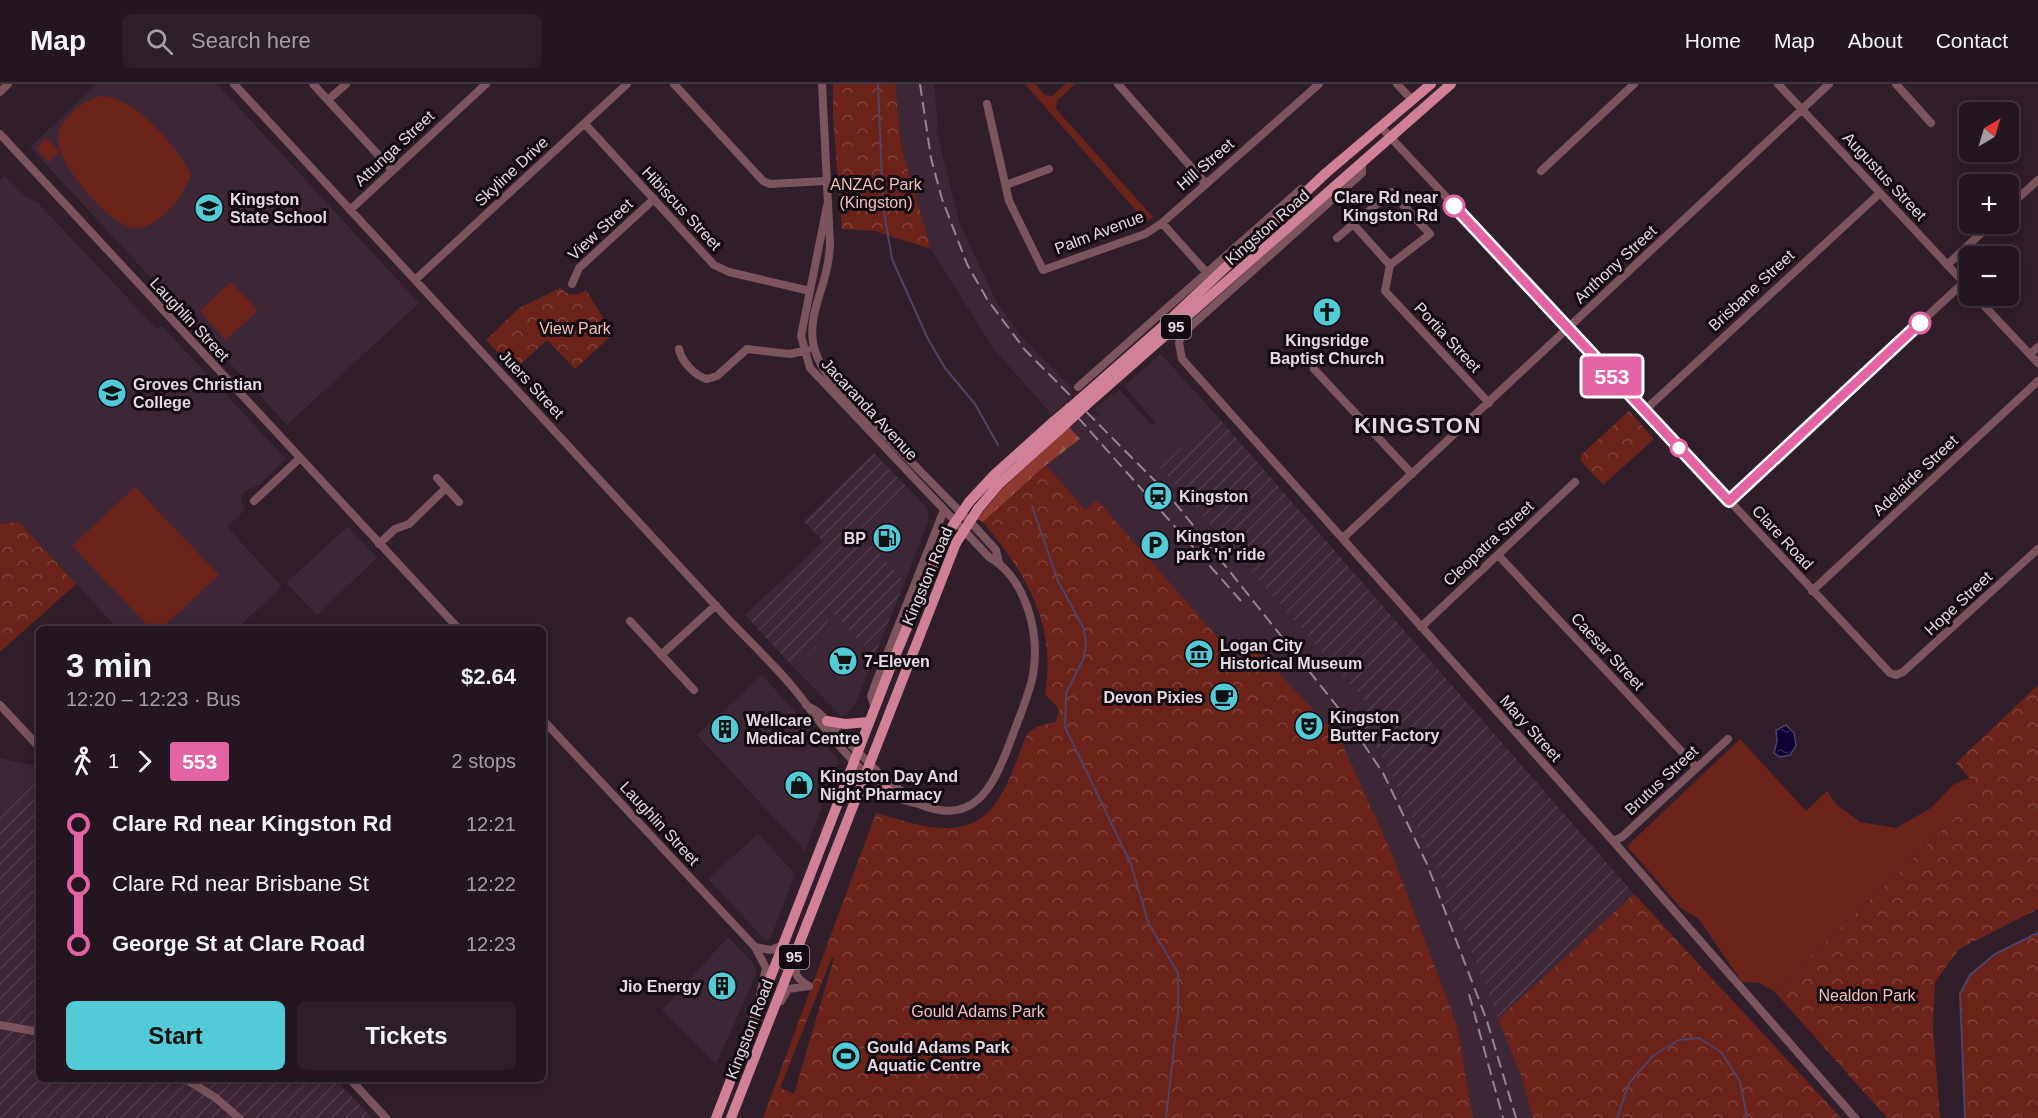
<!DOCTYPE html>
<meta charset="utf-8">
<style>
body{margin:0;font-family:Helvetica,sans-serif;background:#2c1f29;color:#f1f3f6;height:100vh;display:flex;flex-direction:column;font-size:22px;white-space:nowrap}
*{box-sizing:border-box;margin:0}
p{font-size:20px;color:#a39fa5}
.icon{flex:none;width:33px;height:33px;fill:none;stroke:currentColor;stroke-width:2;stroke-linecap:round;stroke-linejoin:round}
.map{position:relative;flex:1;overflow:hidden}
.side{position:absolute;left:36px;top:542px;width:510px;height:456px;display:flex;flex-direction:column;background:#241620;border-radius:9px;box-shadow:0 3px 15px #0003,0 0 0 2px #41353e}
.side>*{flex:none}
.badge{padding:0 12px;border-radius:4px;font-size:21px;line-height:39px}
.needle{width:39px;rotate:38deg}
.controls{position:absolute;left:1959px;top:18px;display:grid;gap:12px}
.controls a{display:grid;place-items:center;width:60px;height:60px;border-radius:9px;background:#241620;box-shadow:0 3px 15px #0003,0 0 0 2px #41353e;font-size:30px}
.map>.badge{position:absolute;translate:-50% -50%;box-shadow:0 0 0 3px #fff}
.legs{display:flex;align-items:center;gap:9px;height:66px;padding:0 30px;font-size:20px}
.legs p{margin-inline-start:auto}
.headline{display:flex;align-items:center;justify-content:space-between;height:102px;padding:0 30px}
h1{font-size:33px;font-weight:600;line-height:45px}
.primary-button{display:flex;gap:12px;margin-top:auto;padding:12px 30px}
.primary-button a{flex:1;height:69px;border-radius:9px;background:#52cbd7;color:#111;font-size:24px;font-weight:600;line-height:69px;text-align:center}
.primary-button a+a{background:#2c1f29;color:#f1f3f6}
ul{padding:0 30px;list-style:none}
li{display:flex;align-items:center;gap:21px;height:60px;font-size:22px}
li i{display:grid;place-items:center;width:9px;height:100%;margin:0 8px;background:currentColor}
li i::after{content:'';width:15px;height:15px;margin:-8px;border:4px solid;border-radius:50%;background:#241620}
li p{margin-inline-start:auto}
li:first-child i{background:linear-gradient(#0000 50%,currentColor 0)}
li:last-child i{background:linear-gradient(currentColor 50%,#0000 0)}
header{display:flex;align-items:center;gap:36px;box-sizing:border-box;height:84px;padding:0 30px;background:#241620;border-bottom:2px solid #41353e}
header strong{font-size:28px}
nav{display:flex;gap:33px;margin-inline-start:auto;font-size:21px}
.search{width:420px;height:54px;background:#2c1f29;display:flex;align-items:center;gap:15px;box-sizing:border-box;padding:0 21px;border-radius:9px;color:#a39fa5;font-size:22px}
.map>svg:first-child{display:block}
.built{fill:#3d2737}
.industrial{fill:url(#industrial-furrows)}
.green{fill:#6b2319}
.forest{fill:url(#forest-firs)}
.park{fill:url(#park-crowns);fill-rule:evenodd}
.water{fill:url(#water-ripples);stroke:#4e4269;stroke-width:1.5}
.lines{fill:none;stroke-linecap:round;stroke-linejoin:round}
.stream{stroke:#4e4269;stroke-width:2}
.minor{stroke:#7b545d;stroke-width:8}
.major{stroke:#d08195;stroke-width:10}
.rail{stroke:#948590;stroke-width:2;stroke-dasharray:12 6;stroke-linecap:butt}
.major-bridge{stroke:#d08195;stroke-width:10}
.line-1-casing{stroke:#fff;stroke-width:14}
.line-1{stroke:#e463a4;stroke-width:9}
.stop-1-dot{fill:#fff;stroke:#e463a4;stroke-width:3}
.labels{text-anchor:middle;stroke-width:6;stroke-linejoin:round;paint-order:stroke}
.shield{fill:#130b11;stroke:#a69ba3;stroke-width:1.5}
.shield-label{font-size:15px;font-weight:bold;fill:#e5d9e2}
.street-label{font-size:16px;fill:#e5d9e2;stroke:#130b11}
.park-label{font-size:16px;fill:#f3c1b8;stroke:#130b11}
.stop-label{font-size:16px;font-weight:bold;fill:#e5d9e2;stroke:#130b11;text-anchor:end}
.poi-label{font-size:16px;font-weight:bold;fill:#e5d9e2;stroke:#130b11;text-anchor:start}
.district-label{font-size:22px;font-weight:bold;letter-spacing:1.5px;fill:#e5d9e2;stroke:#130b11}
</style>
<header>
<strong>Map</strong>
<div class="search"><svg class="icon" aria-label="search" viewBox="0 0 24 24"><circle cx="10" cy="10" r="6"/><path d="M15 15l6 6"/></svg>Search here</div>
<nav><a>Home</a><a>Map</a><a>About</a><a>Contact</a></nav>
</header>
<div class="map">
<svg width="2038" height="1034" viewBox="0 0 2038 1034">
<defs>
<pattern id="industrial-furrows" width="10" height="10" patternUnits="userSpaceOnUse" patternTransform="scale(1.5)"><rect width="10" height="10" fill="#3d2737"/><path d="M-1 1l2-2M0 10L10 0M9 11l2-2" fill="none" stroke="#503c4a"/></pattern>
<pattern id="forest-firs" width="22" height="20" patternUnits="userSpaceOnUse" patternTransform="scale(1.5)"><rect width="22" height="20" fill="#8f3a2e"/><path d="M5 1l3.5 6h-7zM16 11l3.5 6h-7z" fill="#9f564c"/></pattern>
<pattern id="park-crowns" width="20" height="18" patternUnits="userSpaceOnUse" patternTransform="scale(1.5)"><rect width="20" height="18" fill="#6b2319"/><path d="M2 6a3 3 0 1 1 6 0M12 15a3 3 0 1 1 6 0" fill="none" stroke="#80423a"/></pattern>
<pattern id="water-ripples" width="26" height="14" patternUnits="userSpaceOnUse" patternTransform="scale(1.5)"><rect width="26" height="14" fill="#0e0135"/><path d="M2 4q2-2 4 0t4 0M15 11q2-2 4 0t4 0" fill="none" stroke="#312552"/></pattern>
</defs>
<rect width="100%" height="100%" fill="#301e2b"/>
<path class="built" d="M97,0H217L419,219L287,341L30,63Z
M895,0H934L938,44L936,45L959,138L997,219L1022,253L1071,304L1072,313L1052,331L993,264L931,165L901,62Z
M5,92L24,111L38,119L156,244L163,243L286,375L260,400L244,408L241,418L245,426L227,443L282,503L237,544H117L18,437L0,441V96Z
M1161,270L1217,332L1161,383L1365,617L1353,628L1381,670L1449,806L1444,811L1443,817L1460,837L1521,992L1533,1034H1473L1457,941L1392,770L1250,559L1234,573L1097,416L1085,426L1046,381L1080,355L1069,343L1085,329L1099,332L1094,326L1119,305L1152,342L1156,339L1124,302Z
M907,403L927,424L929,434L905,498L859,447Z
M348,442L377,474L317,531L286,499Z
M832,528L874,573L856,619L846,631L841,632L794,584L816,564Z
M762,591L839,677L805,767L697,651Z
M0,674L39,683V694L0,730Z
M758,750L795,790L771,853L766,857L708,795Z
M728,853L752,878L757,889L716,980L662,926Z"/>
<path class="industrial" d="M1217,332L1634,810L1498,935L1460,837L1443,817L1444,811L1448,806L1381,670L1353,627L1365,617L1160,383Z
M874,369L907,403L859,448L905,498L874,573L832,528L816,564L794,584L745,531L823,458L804,437Z
M39,694V994L335,995L372,1034H0V730Z"/>
<path class="green" d="M1025,0H1035L1045,11L1052,12L1066,0H1075L1057,17L1056,25L1153,133L1146,138Z
M100,12C133,11 177,62 191,90C185,110 162,141 138,144C112,146 59,82 58,56C58,34 82,18 100,12Z
M46,54L60,68L49,78L36,64Z
M231,198L258,226L226,256L200,227Z
M135,403L219,491L162,544H150L72,462Z
M1740,655L1806,727L1827,707L1836,720L1860,738L1896,744L1931,724L1954,700L1970,694L1982,708L1774,907L1759,899L1742,898L1698,834L1682,825L1627,762Z"/>
<path class="forest" d="M1069,343L1080,355L1046,381L983,438L977,435L1002,405Z"/>
<path class="park" d="M833,0H895L901,62L931,165L875,147L842,145L833,34Z
M560,204C569,212 575,213 586,206L613,250L575,285L547,256L514,286L486,256L519,224Z
M1629,327L1654,355L1603,401L1581,377V371Z
M1046,381L1085,426L1097,416L1234,572L1250,559L1339,653L1392,770L1457,941L1473,1034H763L876,729C899,735 925,745 949,744C992,743 1005,706 1018,673C1021,666 1023,657 1027,651C1033,642 1046,640 1056,638L1059,625L1045,610C1057,541 1026,489 983,438ZM832,873L834,874L794,1010L780,1004Z
M18,437L76,500L0,568V441Z
M2038,601V825L1959,865L1935,898L1933,943L1940,1034H1887L1774,907L1982,708L1956,679Z
M1634,810L1841,1034H1533L1521,992L1498,935Z
M2038,849V1034H1965L1960,910L1970,891L1995,870Z"/>
<path class="water" d="M1786,641L1794,649L1796,662L1790,671L1780,673L1774,669L1777,657L1776,646Z"/>
<g class="lines">
<path class="stream" d="M878,0L883,122L892,175L928,255L945,284L975,320L998,361
M1032,422L1058,497L1084,545L1086,562L1083,576L1066,609L1065,643L1131,780L1148,838L1178,889V929L1166,1034
M1617,1034L1629,999L1654,971L1679,956L1699,954L1721,968L1740,997L1747,1034
M1965,1034L1960,910L1970,891L1995,870L2038,849"/>
<path class="minor" d="M234,0C399,179 565,357 729,536C755,563 784,590 806,620C828,650 866,697 900,714C906,718 912,718 919,720C973,743 992,705 1009,661C1017,638 1028,615 1033,591C1040,550 1027,495 989,473L810,284L801,252L827,122
M313,0L392,86
M674,0L763,97L770,100L826,97
M822,0L830,160C828,216 789,245 833,298L974,442L996,466L999,479
M1118,0L1206,100
M1397,0L1412,16
M1778,0L1970,205
M1896,0L1931,39
M0,8L8,0
M328,16L346,0
M987,20L1009,117L1043,186L1145,150L1162,139L1319,0
M585,40L714,181L729,188L810,207
M1380,42L1890,589L1896,591L1903,588L2038,465
M0,50L458,544
M1362,78V89L1182,250L1179,259L1182,275L1613,757L1855,1034
M1541,87L1634,0
M1006,101L1049,85
M2008,123L2038,96
M350,126L486,0
M1162,139L1207,189
M1354,141L1390,181
M1337,154L1391,108L1430,150L1390,181L1385,207L1489,319
M1947,181L1991,140
M415,196L627,0
M572,200L579,184L654,115
M1975,212L2038,279
M679,265C681,277 695,292 707,295L717,292L747,265L790,270L807,266
M2030,270L2038,263
M1314,285L1412,390
M1078,303L1301,105
M1644,327L1880,109
M437,394L459,418
M254,417L300,374
M1729,417L1963,199
M1343,454L1829,0
M379,460L395,445L409,440L446,404
M1498,471L1697,684
M1812,507L2038,297
M630,537L694,606
M1421,543L1575,398
M661,571L716,521
M0,621L39,663
M806,621L818,628L878,688L915,718
M875,624L871,612L876,598L944,426
M543,636L755,863L766,884L760,911
M1613,757L1622,753L1728,655
M755,863L771,866L783,861
M795,874C795,890 795,894 809,902
M781,917L788,905L809,902
M0,941L39,948
M184,994L216,1014L239,1034
M349,994L386,1034"/>
<path class="major" d="M1079,316L1162,243L1326,89L1431,0
M1085,322L1451,0
M969,418L995,390L1053,338
M978,425L999,400L1059,346
M827,637L845,640L869,638
M856,711L888,706
M716,1034L893,577L945,453
M731,1034L956,459"/>
<path class="rail" d="M920,0L931,74L942,115L967,180L987,215L1025,266L1168,410L1344,631L1383,689L1427,780L1487,937L1516,1034
M1066,320L1241,517
M1469,910L1503,1034"/>
<path class="major-bridge" d="M1053,338L1079,316
M1059,346L1085,322
M945,453L969,418
M956,459L978,425"/>
</g>
<g class="lines">
<g class="line-1-casing">
<path id="line-1" d="M1454,122L1729,417L1920,239"/>
</g>
<use href="#line-1" class="line-1"/>
</g>
<defs>
<g id="school-disc" transform="scale(1.5)"><circle r="9.5" fill="#52cbd7" stroke="#130b11"/><path d="M0-5L7-2L0 1L-7-2ZM-4 1L0 2.5L4 1V4Q0 6-4 4Z" fill="#111"/></g>
<g id="church-disc" transform="scale(1.5)"><circle r="9.5" fill="#52cbd7" stroke="#130b11"/><path d="M-1.2-6h2.4v3.5h3.3v2.4h-3.3V6h-2.4V-.1h-3.3v-2.4h3.3Z" fill="#111"/></g>
<g id="station-disc" transform="scale(1.5)"><circle r="9.5" fill="#52cbd7" stroke="#130b11"/><path d="M-3-6H3Q5-6 5-4V2Q5 4 3 4L4.5 6H3L1.5 4h-3L-3 6H-4.5L-3 4Q-5 4-5 2V-4Q-5-6-3-6ZM-3.5-4v3h7v-3ZM-3.5 1v1.5H-2V1ZM2 1v1.5H3.5V1Z" fill="#111"/></g>
<g id="fuel-disc" transform="scale(1.5)"><circle r="9.5" fill="#52cbd7" stroke="#130b11"/><path d="M-5.5-6h7V0h2V4h1.3V-2.5L3-4.5l.8-.8L6-3V5H2.5V1h-1V6h-7ZM-4.2-4.7v3.2H.2V-4.7Z" fill="#111"/></g>
<g id="parking-disc" transform="scale(1.5)"><circle r="9.5" fill="#52cbd7" stroke="#130b11"/><path d="M-3.5-5.5H1a3.5 3.5 0 0 1 0 7H-1V5.5H-3.5ZM-1-3.4V-.6H.8a1.4 1.4 0 0 0 0-2.8Z" fill="#111"/></g>
<g id="museum-disc" transform="scale(1.5)"><circle r="9.5" fill="#52cbd7" stroke="#130b11"/><path d="M0-6L6-3V-2H-6V-3ZM-5-1h2V3h-2ZM-1-1h2V3h-2ZM3-1h2V3H3ZM-6 4H6V6H-6Z" fill="#111"/></g>
<g id="supermarket-disc" transform="scale(1.5)"><circle r="9.5" fill="#52cbd7" stroke="#130b11"/><path d="M-6-5.5h2.5l.6 2H6L4.5 2H-2.5L-4.4-4H-6ZM-1.5 3.2a1.3 1.3 0 1 0 .1 0ZM3 3.2a1.3 1.3 0 1 0 .1 0Z" fill="#111"/></g>
<g id="cafe-disc" transform="scale(1.5)"><circle r="9.5" fill="#52cbd7" stroke="#130b11"/><path d="M-5.5-4.5H6V0H3Q3 3.5 0 3.5H-2.5Q-5.5 3.5-5.5 0ZM3-3.2v2h1.7v-2ZM-6 4.5H4V6H-6Z" fill="#111"/></g>
<g id="theatre-disc" transform="scale(1.5)"><circle r="9.5" fill="#52cbd7" stroke="#130b11"/><path d="M-5-5.5Q0-4 5-5.5V0Q5 5 0 6Q-5 5-5 0ZM-3.3-2.5H-1v1.5H-3.3ZM1-2.5H3.3v1.5H1ZM-2.8 1Q0 5.5 2.8 1Z" fill="#111"/></g>
<g id="building-disc" transform="scale(1.5)"><circle r="9.5" fill="#52cbd7" stroke="#130b11"/><path d="M-4-6H4V6H1V3H-1V6H-4ZM-2.5-4.3h1.7v1.8h-1.7ZM.8-4.3h1.7v1.8H.8ZM-2.5-1h1.7V.8h-1.7ZM.8-1h1.7V.8H.8Z" fill="#111"/></g>
<g id="shop-disc" transform="scale(1.5)"><circle r="9.5" fill="#52cbd7" stroke="#130b11"/><path d="M-5-2.5h2.3a2.7 3.5 0 0 1 5.4 0H5L5.5 6h-11ZM-1.5-2.5h3a1.5 2.3 0 0 0-3 0Z" fill="#111"/></g>
<g id="stadium-disc" transform="scale(1.5)"><circle r="9.5" fill="#52cbd7" stroke="#130b11"/><path d="M0-5a6.5 5 0 1 0 0 10a6.5 5 0 1 0 0-10ZM-3.5-1.8h7v3.6h-7Z" fill="#111"/></g>
</defs>
<g fill-rule="evenodd">
<use href="#school-disc" x="209" y="124"/>
<use href="#church-disc" x="1327" y="228"/>
<use href="#school-disc" x="112" y="309"/>
<use href="#station-disc" x="1158" y="412"/>
<use href="#fuel-disc" x="887" y="454"/>
<use href="#parking-disc" x="1155" y="461"/>
<use href="#museum-disc" x="1199" y="570"/>
<use href="#supermarket-disc" x="843" y="577"/>
<use href="#cafe-disc" x="1224" y="613"/>
<use href="#theatre-disc" x="1309" y="642"/>
<use href="#building-disc" x="725" y="645"/>
<use href="#shop-disc" x="799" y="701"/>
<use href="#building-disc" x="722" y="902"/>
<use href="#stadium-disc" x="846" y="972"/>
</g>
<g class="stop-1-dot">
<circle cx="1454" cy="122" r="10"/>
<circle cx="1920" cy="239" r="10"/>
<circle cx="1679" cy="364" r="8"/>
</g>
<g class="labels">
<g class="shield">
<rect x="1161" y="231" width="30" height="24" rx="4.5"/>
<rect x="779" y="861" width="30" height="24" rx="4.5"/>
</g>
<g class="shield-label">
<text x="1176" y="248">95</text>
<text x="794" y="878">95</text>
</g>
<g class="street-label">
<text transform="translate(394 64) rotate(-43)" y="6">Attunga Street</text>
<text transform="translate(1205 80) rotate(-41)" y="6">Hill Street</text>
<text transform="translate(511 87) rotate(-43)" y="6">Skyline Drive</text>
<text transform="translate(1885 92) rotate(47)" y="6">Augustus Street</text>
<text transform="translate(682 124) rotate(47)" y="6">Hibiscus Street</text>
<text transform="translate(1267 143) rotate(-41)" y="6">Kingston Road</text>
<text transform="translate(600 145) rotate(-43)" y="6">View Street</text>
<text transform="translate(1099 148) rotate(-21)" y="6">Palm Avenue</text>
<text transform="translate(1615 180) rotate(-43)" y="6">Anthony Street</text>
<text transform="translate(1751 206) rotate(-43)" y="6">Brisbane Street</text>
<text transform="translate(190 235) rotate(47)" y="6">Laughlin Street</text>
<text transform="translate(1448 253) rotate(47)" y="6">Portia Street</text>
<text transform="translate(532 300) rotate(47)" y="6">Juers Street</text>
<text transform="translate(870 325) rotate(47)" y="6">Jacaranda Avenue</text>
<text transform="translate(1915 391) rotate(-43)" y="6">Adelaide Street</text>
<text transform="translate(1783 453) rotate(47)" y="6">Clare Road</text>
<text transform="translate(1488 459) rotate(-43)" y="6">Cleopatra Street</text>
<text transform="translate(927 492) rotate(-67)" y="6">Kingston Road</text>
<text transform="translate(1958 519) rotate(-43)" y="6">Hope Street</text>
<text transform="translate(1608 567) rotate(47)" y="6">Caesar Street</text>
<text transform="translate(1531 644) rotate(48)" y="6">Mary Street</text>
<text transform="translate(1661 696) rotate(-43)" y="6">Brutus Street</text>
<text transform="translate(660 739) rotate(47)" y="6">Laughlin Street</text>
<text transform="translate(749 945) rotate(-69)" y="6">Kingston Road</text>
</g>
<g class="park-label">
<text x="876" y="106">ANZAC Park<tspan x="876" dy="18">(Kingston)</tspan></text>
<text x="575" y="250">View Park</text>
<text x="1867" y="917">Nealdon Park</text>
<text x="978" y="933">Gould Adams Park</text>
</g>
<g class="stop-label">
<text x="1438" y="119">Clare Rd near<tspan x="1438" dy="18">Kingston Rd</tspan></text>
</g>
<g class="poi-label">
<text x="230" y="121">Kingston<tspan x="230" dy="18">State School</tspan></text>
<text x="1327" y="262" text-anchor="middle">Kingsridge<tspan x="1327" dy="18">Baptist Church</tspan></text>
<text x="133" y="306">Groves Christian<tspan x="133" dy="18">College</tspan></text>
<text x="1179" y="418">Kingston</text>
<text x="1176" y="458">Kingston<tspan x="1176" dy="18">park 'n' ride</tspan></text>
<text x="866" y="460" text-anchor="end">BP</text>
<text x="1220" y="567">Logan City<tspan x="1220" dy="18">Historical Museum</tspan></text>
<text x="864" y="583">7-Eleven</text>
<text x="1203" y="619" text-anchor="end">Devon Pixies</text>
<text x="1330" y="639">Kingston<tspan x="1330" dy="18">Butter Factory</tspan></text>
<text x="746" y="642">Wellcare<tspan x="746" dy="18">Medical Centre</tspan></text>
<text x="820" y="698">Kingston Day And<tspan x="820" dy="18">Night Pharmacy</tspan></text>
<text x="701" y="908" text-anchor="end">Jio Energy</text>
<text x="867" y="969">Gould Adams Park<tspan x="867" dy="18">Aquatic Centre</tspan></text>
</g>
<g class="district-label">
<text x="1418" y="349">KINGSTON</text>
</g>
</g>
</svg>
<div class="controls">
<a><svg class="needle" viewBox="-14 -14 28 28"><path d="M0-13l5 13h-10z" fill="#e53935"/><path d="M0 13l5-13h-10z" fill="#a39fa5"/></svg></a>
<a>+</a>
<a>−</a>
</div>
<b class="badge" style="left:1612px;top:292px;background:#e463a4;color:#fff">553</b>
<section class="side">
<div class="headline"><div><h1>3 min</h1><p>12:20 – 12:23 · Bus</p></div><b>$2.64</b></div>
<div class="legs"><svg class="icon" aria-label="walk" viewBox="0 0 24 24"><circle cx="13" cy="4" r="2"/><path d="M13 8l-2 6 4 7M11 14l-3 7M7 12l3-4h3l4 4"/></svg>1<svg class="icon" aria-label="forward" viewBox="0 0 24 24"><path d="M9 5l7 7-7 7"/></svg><b class="badge" style="background:#e463a4;color:#fff">553</b><p>2 stops</p></div>
<ul>
<li><i style="color:#e463a4"></i><b>Clare Rd near Kingston Rd</b><p>12:21</p></li>
<li><i style="color:#e463a4"></i><span>Clare Rd near Brisbane St</span><p>12:22</p></li>
<li><i style="color:#e463a4"></i><b>George St at Clare Road</b><p>12:23</p></li>
</ul>
<div class="primary-button"><a>Start</a><a>Tickets</a></div>
</section>
</div>
